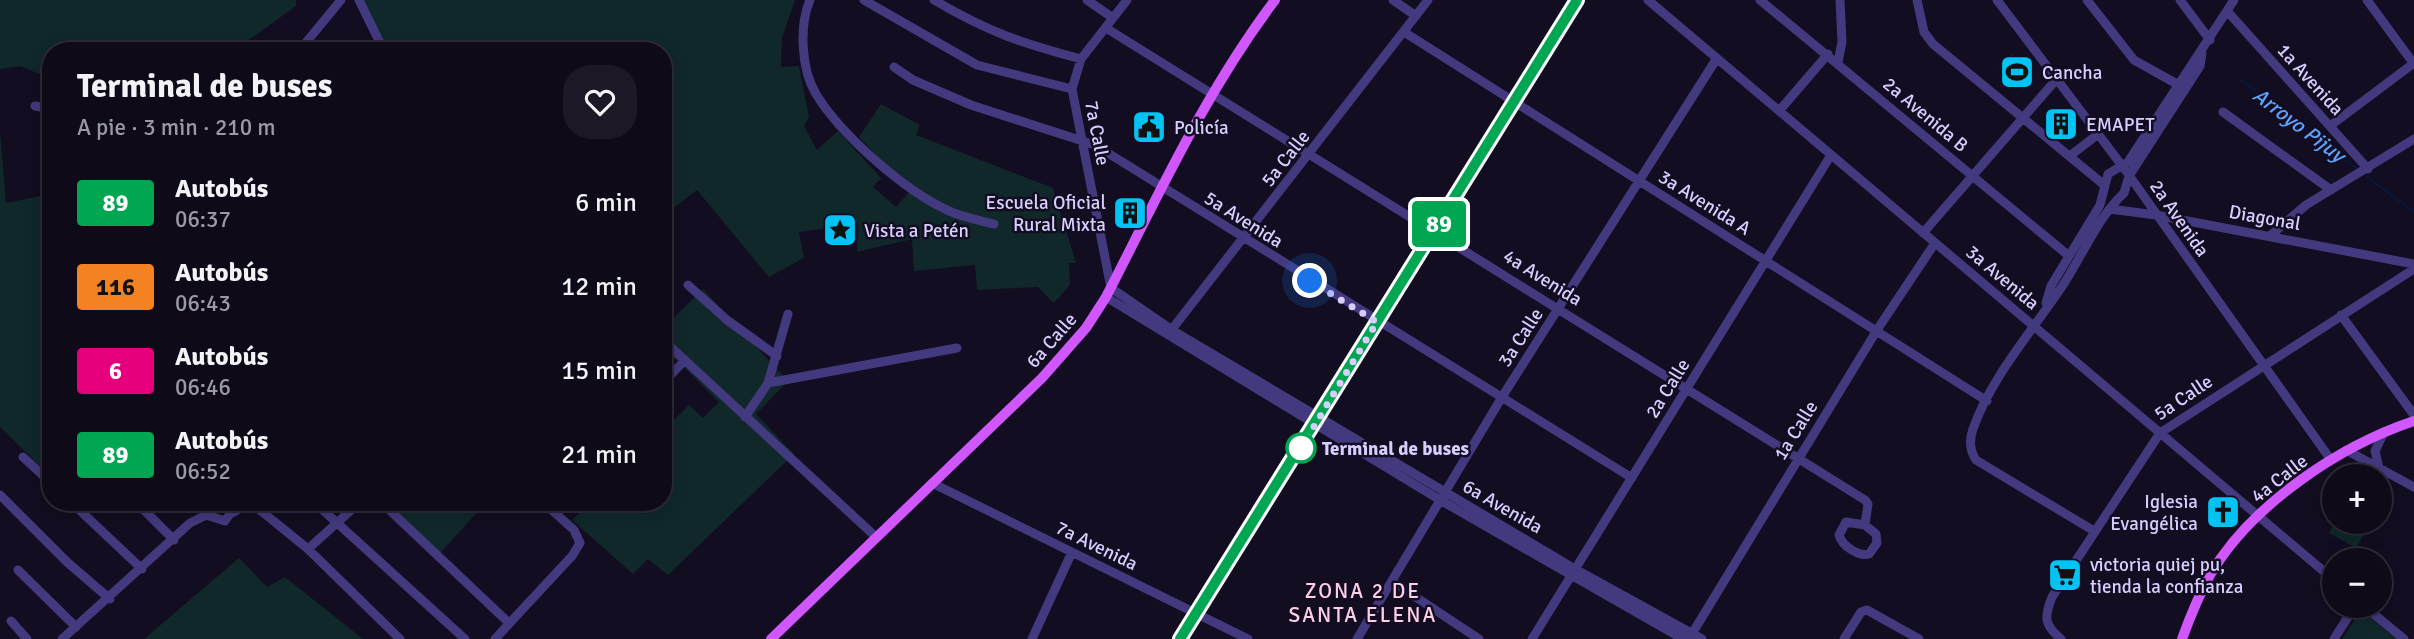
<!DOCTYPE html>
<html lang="es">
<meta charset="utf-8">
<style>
body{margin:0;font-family:Signika,sans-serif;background:#1c1825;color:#f1f3f6;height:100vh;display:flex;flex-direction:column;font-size:26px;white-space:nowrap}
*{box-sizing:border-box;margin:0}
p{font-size:23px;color:#9b9aa2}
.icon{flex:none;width:38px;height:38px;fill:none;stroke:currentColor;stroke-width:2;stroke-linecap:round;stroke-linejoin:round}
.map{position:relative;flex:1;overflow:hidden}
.details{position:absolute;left:42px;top:42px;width:630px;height:469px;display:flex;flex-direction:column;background:#0e0a18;border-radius:28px;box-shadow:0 4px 18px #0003,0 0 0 2px #2e2b37}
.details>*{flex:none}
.badge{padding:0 14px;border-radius:5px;font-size:24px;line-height:46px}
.fabs{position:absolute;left:2322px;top:464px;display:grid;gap:14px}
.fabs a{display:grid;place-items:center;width:70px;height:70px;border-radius:50%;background:#0e0a18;box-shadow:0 4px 18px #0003,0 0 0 2px #2e2b37;font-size:35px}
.you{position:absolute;width:35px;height:35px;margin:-18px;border:5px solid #fff;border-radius:50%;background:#1a73e8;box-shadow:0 0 0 10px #1a73e833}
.map>.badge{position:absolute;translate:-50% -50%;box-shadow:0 0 0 4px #fff}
.round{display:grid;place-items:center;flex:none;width:74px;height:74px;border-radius:28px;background:#1c1825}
.summary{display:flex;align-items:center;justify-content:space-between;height:119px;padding:0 35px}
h1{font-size:33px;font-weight:800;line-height:52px}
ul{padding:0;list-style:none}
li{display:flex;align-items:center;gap:21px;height:84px;padding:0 35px}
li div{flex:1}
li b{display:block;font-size:26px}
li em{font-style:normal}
li .badge{min-width:77px;font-weight:700;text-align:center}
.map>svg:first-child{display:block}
.green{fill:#10282a}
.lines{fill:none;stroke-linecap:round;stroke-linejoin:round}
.stream{stroke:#0a173d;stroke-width:2}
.minor{stroke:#43397f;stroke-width:9}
.major{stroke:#d056fd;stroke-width:10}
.line-casing{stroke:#fff;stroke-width:16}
.line{stroke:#00a651;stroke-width:10}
.walk{stroke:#d8cdfe;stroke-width:7;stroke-dasharray:0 12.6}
.stop-dot{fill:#fff;stroke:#00a651;stroke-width:3.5}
.labels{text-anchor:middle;stroke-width:5;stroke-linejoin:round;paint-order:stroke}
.poi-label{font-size:19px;fill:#d8cdfe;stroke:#120d20;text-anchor:start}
.street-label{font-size:19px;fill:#d8cdfe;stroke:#120d20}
.stop-label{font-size:19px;font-weight:bold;fill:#d8cdfe;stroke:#120d20;text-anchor:start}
.water-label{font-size:21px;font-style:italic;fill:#5da2fd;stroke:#120d20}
.neighbourhood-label{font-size:21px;letter-spacing:2px;fill:#fecfe8;stroke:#120d20}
</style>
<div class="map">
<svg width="2414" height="639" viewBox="0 0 2414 639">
<rect width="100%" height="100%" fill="#120d20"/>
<path class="green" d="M0,0H296V6L246,42L249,51H51V79L20,66L0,69Z
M356,0H795L782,38L781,67L799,66L809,117L804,126L817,150L838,131L881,178L873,187L896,207L910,191L859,137L881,104L920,125L916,135L1053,188L1076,263H1069L1070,285L1054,303L1038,287L977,290L975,265L914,271L912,239L857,252L858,224L799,232L804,258L769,277L697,190L672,209L663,196V51H382Z
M2012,54L2035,77L2022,90L1999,67Z
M0,133L6,203L51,194V458L42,468L0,427Z
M703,289L788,381L756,414L794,454L668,575L648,559L633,574L572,520L590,502H663V431L689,405L703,418L719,402L663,347V328Z
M395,502H487L440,553L391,507Z
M2335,522H2342L2364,534L2356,548L2329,533Z
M239,558L267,587L285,577L363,639H144Z
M2361,610L2396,639H2342Z"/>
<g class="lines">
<path class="stream" d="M2241,80L2357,169
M2367,177L2414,212"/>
<path class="minor" d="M359,0L384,51
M810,0C799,26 801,69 816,94C841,135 904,190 947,210C961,217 979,220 994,224
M864,0L977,65L1072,89
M934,0C988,32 1021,43 1081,59
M1087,0L1113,18
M1127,0L1081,59L1072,89L1111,288L1172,330L1575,569L1702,639
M1393,0L1416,16
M1648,0L2334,580
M1760,0L2069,256
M1917,0L1924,32L1933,44L2103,184
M1997,0L2126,171L2331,460
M2087,0L2134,60L2177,84
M2180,0L2210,40
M2367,0L2414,64
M2228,12L2368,169
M1106,28L1865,500L1868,504L1865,525
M1404,32L1987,401
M299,51L341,0
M1838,62L1842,42L1840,0
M894,67L913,80L971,105L1095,145L1632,478
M35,106L51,109
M1779,111L1828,54
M2223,112L2331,190
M2330,126L2414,63
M2071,155L2097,135
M2110,209L2156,215L2414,264
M1923,233L2055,81
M2271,235L2306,205L2414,139
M688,285L727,320L777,356
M1106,297L1440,500L1683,639
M2046,303L2051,286L2100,205L2108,174L2128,162L2234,0
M2341,315L2414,415
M1169,333L1428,0
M663,340L876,537
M663,383L685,360
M768,383L957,348
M745,417L768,383L788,314
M2346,450L2414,487
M23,457L51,483
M2379,468L2375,451L2384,432
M932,483L1248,639
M0,495L67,562L110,599
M71,502L142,569
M136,502L174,540
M314,502L465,639
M381,502L509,623
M1846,522L1865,525L1876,534L1877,543L1869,554C1859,557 1842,546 1839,535Z
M2094,531L1976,460C1970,451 1969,440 1973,429C1990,379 2032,331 2061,288C2082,257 2097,218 2124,193L2129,176L2200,66L2202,53
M308,549L360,502
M18,570L76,627
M1393,582L1479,639
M2364,606L2404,639
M11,621L27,639
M1690,637L1877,330L1935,243
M62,639L190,523L206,515L225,521L230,514L248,504L260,510L308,549L400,639
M495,639L572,556L580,543L574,530L543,502
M1032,639L1072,552
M1180,639L1577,0
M1357,639L1502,397L1717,58
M1532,639L1831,155
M1844,639L1861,612L1867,610L1919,639
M2061,639C2044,625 2044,617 2052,597L2160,433L2414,269
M2334,639L2355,606"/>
<path class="major" d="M771,639L1042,378L1086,328L1106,297C1158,196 1206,91 1275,0
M2182,639C2190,617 2199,595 2210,575C2251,505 2339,446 2414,421"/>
</g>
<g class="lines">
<g class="line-casing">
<path id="line" d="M1180,639L1577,0"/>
</g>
<use href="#line" class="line"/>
<path class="walk" d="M1301,448L1377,322L1310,281"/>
</g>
<defs>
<g id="stadium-square" transform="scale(1.75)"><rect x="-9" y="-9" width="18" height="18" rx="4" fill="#03c3f4" stroke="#120d20"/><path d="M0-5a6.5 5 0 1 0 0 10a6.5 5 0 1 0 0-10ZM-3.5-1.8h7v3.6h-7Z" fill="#111"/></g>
<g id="building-square" transform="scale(1.75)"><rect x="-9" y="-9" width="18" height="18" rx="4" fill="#03c3f4" stroke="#120d20"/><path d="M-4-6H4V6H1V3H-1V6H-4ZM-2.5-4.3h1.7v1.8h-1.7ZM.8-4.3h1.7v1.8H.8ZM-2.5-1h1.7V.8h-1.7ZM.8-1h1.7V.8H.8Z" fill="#111"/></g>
<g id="civic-square" transform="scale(1.75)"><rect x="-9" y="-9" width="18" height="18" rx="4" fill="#03c3f4" stroke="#120d20"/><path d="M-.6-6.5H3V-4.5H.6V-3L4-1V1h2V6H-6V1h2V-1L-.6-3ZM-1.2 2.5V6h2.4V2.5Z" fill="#111"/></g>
<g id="sight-square" transform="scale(1.75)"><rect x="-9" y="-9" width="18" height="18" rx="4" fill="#03c3f4" stroke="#120d20"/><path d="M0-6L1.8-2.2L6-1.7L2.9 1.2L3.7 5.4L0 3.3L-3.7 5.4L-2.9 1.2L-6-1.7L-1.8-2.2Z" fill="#111"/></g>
<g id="church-square" transform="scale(1.75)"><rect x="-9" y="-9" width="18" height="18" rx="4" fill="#03c3f4" stroke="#120d20"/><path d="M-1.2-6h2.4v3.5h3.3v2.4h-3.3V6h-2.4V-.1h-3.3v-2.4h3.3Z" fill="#111"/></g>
<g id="supermarket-square" transform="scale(1.75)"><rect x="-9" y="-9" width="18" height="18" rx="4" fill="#03c3f4" stroke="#120d20"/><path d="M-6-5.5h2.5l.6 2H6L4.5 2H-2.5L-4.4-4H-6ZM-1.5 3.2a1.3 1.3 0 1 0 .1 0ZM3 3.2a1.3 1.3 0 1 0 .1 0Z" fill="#111"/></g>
</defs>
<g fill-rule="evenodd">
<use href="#stadium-square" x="2017" y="72"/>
<use href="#building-square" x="2061" y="124"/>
<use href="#civic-square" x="1149" y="127"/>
<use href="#building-square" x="1130" y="213"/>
<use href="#sight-square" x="840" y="230"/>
<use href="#church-square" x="2223" y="512"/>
<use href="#supermarket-square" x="2065" y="575"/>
</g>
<circle class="stop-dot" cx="1301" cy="448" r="14"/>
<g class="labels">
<g class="poi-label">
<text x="2042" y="79">Cancha</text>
<text x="2086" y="131">EMAPET</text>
<text x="1174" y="134">Policía</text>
<text x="1106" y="209" text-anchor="end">Escuela Oficial<tspan x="1106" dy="22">Rural Mixta</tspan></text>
<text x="864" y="237">Vista a Petén</text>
<text x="2198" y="508" text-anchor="end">Iglesia<tspan x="2198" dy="22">Evangélica</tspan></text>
<text x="2090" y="571">victoria quiej pu,<tspan x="2090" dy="22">tienda la confianza</tspan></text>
</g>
<g class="street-label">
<text transform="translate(2311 79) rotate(48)" y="7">1a Avenida</text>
<text transform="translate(1926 114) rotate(40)" y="7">2a Avenida B</text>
<text transform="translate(1098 133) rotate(79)" y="7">7a Calle</text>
<text transform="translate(1285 158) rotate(-52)" y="7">5a Calle</text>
<text transform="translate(1705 202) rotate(32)" y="7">3a Avenida A</text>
<text transform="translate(2265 217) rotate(10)" y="7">Diagonal</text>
<text transform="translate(2180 218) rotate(55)" y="7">2a Avenida</text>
<text transform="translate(1244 219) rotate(32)" y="7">5a Avenida</text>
<text transform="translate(1543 277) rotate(32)" y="7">4a Avenida</text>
<text transform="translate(2003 277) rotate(40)" y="7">3a Avenida</text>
<text transform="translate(1520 337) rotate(-57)" y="7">3a Calle</text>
<text transform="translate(1051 340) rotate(-49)" y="7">6a Calle</text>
<text transform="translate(1667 388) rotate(-58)" y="7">2a Calle</text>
<text transform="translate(2183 397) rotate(-34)" y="7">5a Calle</text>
<text transform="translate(1795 430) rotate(-58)" y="7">1a Calle</text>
<text transform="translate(2279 478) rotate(-38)" y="7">4a Calle</text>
<text transform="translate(1503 506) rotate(30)" y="7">6a Avenida</text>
<text transform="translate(1097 545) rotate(26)" y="7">7a Avenida</text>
</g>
<g class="stop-label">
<text x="1322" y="455">Terminal de buses</text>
</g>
<g class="water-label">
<text transform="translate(2299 125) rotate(37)" y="7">Arroyo Pijuy</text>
</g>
<g class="neighbourhood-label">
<text x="1363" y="598">ZONA 2 DE<tspan x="1363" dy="24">SANTA ELENA</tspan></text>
</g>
</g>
</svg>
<div class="fabs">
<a>+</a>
<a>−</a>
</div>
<div class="you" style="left:1310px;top:281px"></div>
<b class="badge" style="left:1439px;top:224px;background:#00a651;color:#fff">89</b>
<section class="details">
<div class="summary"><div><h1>Terminal de buses</h1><p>A pie · 3 min · 210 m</p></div><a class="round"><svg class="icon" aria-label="heart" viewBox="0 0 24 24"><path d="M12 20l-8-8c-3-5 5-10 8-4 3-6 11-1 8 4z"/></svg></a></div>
<ul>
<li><span class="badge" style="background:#00a651;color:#fff">89</span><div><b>Autobús</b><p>06:37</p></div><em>6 min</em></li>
<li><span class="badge" style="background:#f58220;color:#111">116</span><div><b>Autobús</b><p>06:43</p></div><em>12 min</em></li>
<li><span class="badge" style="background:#e6007e;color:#fff">6</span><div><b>Autobús</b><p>06:46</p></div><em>15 min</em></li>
<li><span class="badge" style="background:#00a651;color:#fff">89</span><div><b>Autobús</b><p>06:52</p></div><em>21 min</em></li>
</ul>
</section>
</div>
